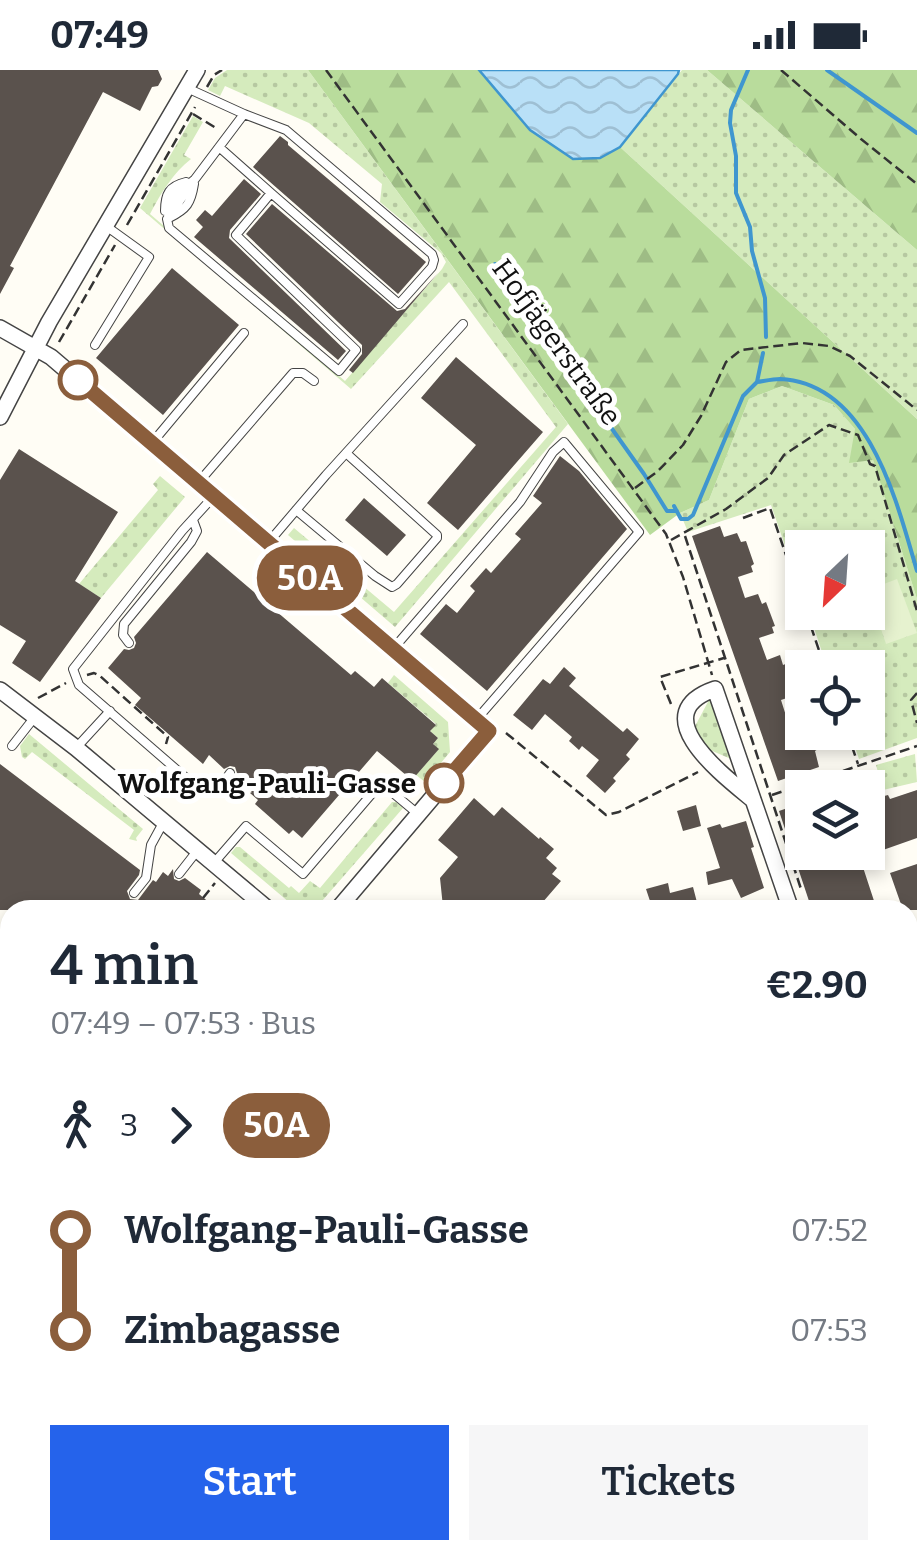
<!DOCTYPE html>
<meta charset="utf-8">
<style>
body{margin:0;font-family:Bitter,serif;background:#f6f6f7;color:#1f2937;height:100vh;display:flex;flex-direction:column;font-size:38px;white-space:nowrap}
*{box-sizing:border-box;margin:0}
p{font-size:32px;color:#747a83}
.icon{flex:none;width:55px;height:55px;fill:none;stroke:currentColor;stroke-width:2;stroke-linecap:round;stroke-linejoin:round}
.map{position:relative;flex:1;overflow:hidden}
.sheet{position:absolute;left:0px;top:830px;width:918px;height:660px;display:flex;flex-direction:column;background:#fff;border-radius:30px 30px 0 0;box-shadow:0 5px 15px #0003}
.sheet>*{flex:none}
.badge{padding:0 20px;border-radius:32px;font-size:35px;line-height:65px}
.needle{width:65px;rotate:205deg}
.buttons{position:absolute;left:785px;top:460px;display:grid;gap:20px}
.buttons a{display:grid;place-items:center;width:100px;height:100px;border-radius:0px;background:#fff;box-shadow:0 5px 15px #0003;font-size:50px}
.map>.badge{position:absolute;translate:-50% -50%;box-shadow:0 0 0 5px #fff}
.legs{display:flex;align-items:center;gap:15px;height:110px;padding:0 50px;font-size:32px}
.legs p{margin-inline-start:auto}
.headline{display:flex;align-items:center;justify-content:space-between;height:170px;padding:0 50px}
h1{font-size:55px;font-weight:600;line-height:75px}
.cta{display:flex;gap:20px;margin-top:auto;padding:20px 50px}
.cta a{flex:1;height:115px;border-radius:0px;background:#2563eb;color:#fff;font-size:40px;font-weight:600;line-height:115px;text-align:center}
.cta a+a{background:#f6f6f7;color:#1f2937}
ul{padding:0 50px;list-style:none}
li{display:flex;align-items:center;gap:35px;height:100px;font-size:38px}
li i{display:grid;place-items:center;width:15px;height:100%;margin:0 12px;background:currentColor}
li i::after{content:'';width:25px;height:25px;margin:-12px;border:8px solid;border-radius:50%;background:#fff}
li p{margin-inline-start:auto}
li:first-child i{background:linear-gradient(#0000 50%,currentColor 0)}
li:last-child i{background:linear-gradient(currentColor 50%,#0000 0)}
.status{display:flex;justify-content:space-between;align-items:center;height:70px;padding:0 50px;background:#fff;direction:ltr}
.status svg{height:28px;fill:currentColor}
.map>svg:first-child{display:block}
.grass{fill:url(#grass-dots)}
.forest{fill:url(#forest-firs)}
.pitch{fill:#e6f2cf}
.water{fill:url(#water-waves);stroke:#3f96cf;stroke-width:2.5}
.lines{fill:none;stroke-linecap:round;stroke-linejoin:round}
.stream{stroke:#3f96cf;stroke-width:4}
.building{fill:#5a524d}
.lane-casing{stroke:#444;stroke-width:10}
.street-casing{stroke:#444;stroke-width:18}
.secondary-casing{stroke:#333;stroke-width:25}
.primary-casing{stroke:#222;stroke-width:28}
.path{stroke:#333;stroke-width:2.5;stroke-dasharray:10 5;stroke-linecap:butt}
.lane{stroke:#fff;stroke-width:8}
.street{stroke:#fff;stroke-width:15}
.secondary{stroke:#fff6b0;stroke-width:22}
.primary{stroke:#f9d66b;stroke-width:25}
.rail{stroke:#c4262e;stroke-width:4}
.line-1-casing{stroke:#fff;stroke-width:22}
.line-1{stroke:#8b5e3c;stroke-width:15}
.stop-1-dot{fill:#fff;stroke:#8b5e3c;stroke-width:5}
.labels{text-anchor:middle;stroke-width:10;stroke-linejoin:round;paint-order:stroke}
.street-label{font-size:28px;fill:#111;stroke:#fff}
.stop-label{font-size:28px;font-weight:bold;fill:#111;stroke:#fff;text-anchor:end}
</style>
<div class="status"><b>07:49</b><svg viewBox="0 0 49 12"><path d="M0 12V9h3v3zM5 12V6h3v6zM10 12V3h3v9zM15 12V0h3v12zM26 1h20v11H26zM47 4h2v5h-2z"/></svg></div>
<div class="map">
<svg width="917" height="1490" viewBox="0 0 917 1490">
<defs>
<pattern id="grass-dots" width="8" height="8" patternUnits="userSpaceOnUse" patternTransform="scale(2.5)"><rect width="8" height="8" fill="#d5ebbd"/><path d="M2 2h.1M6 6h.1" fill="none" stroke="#b6c8a1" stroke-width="1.8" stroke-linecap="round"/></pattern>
<pattern id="forest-firs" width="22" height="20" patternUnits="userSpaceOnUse" patternTransform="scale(2.5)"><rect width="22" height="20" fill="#b9dc9c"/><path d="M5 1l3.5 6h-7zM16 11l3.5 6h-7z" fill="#9ebc85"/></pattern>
<pattern id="water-waves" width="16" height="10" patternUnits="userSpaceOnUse" patternTransform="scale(2.5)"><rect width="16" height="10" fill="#b9e0f7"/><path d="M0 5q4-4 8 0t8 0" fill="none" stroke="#9ebfd3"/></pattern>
</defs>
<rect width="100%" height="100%" fill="#fffdf5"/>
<path class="grass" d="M227,0H308L568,354L395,557L288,465L294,458L394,542L556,357L449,212L351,319L140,138L193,46L203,52L184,85L191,89C173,103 161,123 150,144L345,311L442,199L446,192L441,183L380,132L382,114L309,53L225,16L220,26L208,20L215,8Z
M682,0H707L917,180V349L620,77Z
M782,316L834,335L856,360L873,390L917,529V668L859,689L850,663L868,662V598L827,597L809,543L868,542V478H802V525L771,435L688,462L680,443L709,430L749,329Z
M160,406L185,427L101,528L79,514L158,420L153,414Z
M394,605L448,652L450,682L425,712L416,705L438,680L433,674L438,668L430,661L436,654L388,613Z
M710,628L733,687L731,689L710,680L692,662Z
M29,664L143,759L136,768L137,771L129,769L134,760L32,682L25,689L22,687L20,676Z
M915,684L917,712L883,720L876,695Z
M392,732H396L403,738L322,831L290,833L231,783L236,777H240L289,818L291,816L299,823L310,811L320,818Z
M0,1009L10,1015V1079L0,1074Z
M917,1120V1177L908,1180V1123Z"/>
<path class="forest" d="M308,0H479L530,60L600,88L620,77L917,349V529L873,390L849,393L855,359L834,335L782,316L749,329L709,430L680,443L650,465Z
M707,0H917V180Z
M785,1480H829L835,1490H782Z"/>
<path class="pitch" d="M897,509L917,563L886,574L868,520Z"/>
<path class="water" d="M479,0H679L678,4L620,77L600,88L573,89L530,60Z"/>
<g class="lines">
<path class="stream" d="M748,0L731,40L730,53L736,86V123L750,157L752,181L765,228L766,267
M827,0L917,63
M495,194L644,404L667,441H677
M757,312C764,311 773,309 780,309C869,313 897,433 917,501
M674,436L681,449H688L693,445L743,326L757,312L763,283"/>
</g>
<path class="building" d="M0,0H158L162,9L158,16L152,17L140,41L103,22L10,196L14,198L0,224Z
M280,66L288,72V75L426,192L398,224L253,97Z
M244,109L261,124L230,160L229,168L346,281L338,290L194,167L203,157L196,150L205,140L212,146Z
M272,134L397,241L405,239L438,203L353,303L349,300L362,284V275L246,164Z
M172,198L239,255L163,345L96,288Z
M456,287L543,362L458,460L427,433L476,375L421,328Z
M19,379L118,442L75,511L101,528L40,612L12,593L26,571L0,555V410Z
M560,386L579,401L627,459L487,621L420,564L446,534L457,543L475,521L470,516L486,498L491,503L521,469L515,464L542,433L533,426Z
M364,428L406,465L387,486L345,450Z
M720,456L724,467L737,463L741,472L746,471L754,494L751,496L753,502L738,507L745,528L758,524L762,534L766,532L775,556L772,557L774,563L759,568L767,590L780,585L783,595L788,593L797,618L794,619L796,625L781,630L788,652L802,647V662H812L818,679L815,681L819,697L778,711L692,466Z
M207,482L351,605L355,601L374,617L382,608L436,655L430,661L438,668L433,674L439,679L412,710L377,681L302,768L293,760L289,764L255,734L258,730L250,723L252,722L236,708L237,703L235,697L230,696L224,699L209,685L203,694L135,635L141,628L108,598L124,579L129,580L134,578L136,573L134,567Z
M564,597L576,608L569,616L623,662L627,658L639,669L626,685L630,689L613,708L616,711L605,723L586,706L599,690L582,676L579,680L569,671L572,667L545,644L532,660L513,645L543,609L550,614Z
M0,694L140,800L139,805L127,821L130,829L138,830L153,810L156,812L163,802L168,806L173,799L174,809L179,811L185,808L201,820L199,824L218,840H0Z
M917,720V768L883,780L869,736L875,734L873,729L888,725L890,729Z
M474,728L494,746L502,737L539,769L540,767L554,779L546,788L557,798L552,804L561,811L542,833L550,840H477L482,835L443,837L440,808L458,787L438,770Z
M802,733V782H858L877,840H812L779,741Z
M696,735L701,756L683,761L677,741Z
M746,751L754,777L751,778L764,818L741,828L732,809L708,815L706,802L720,798L707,758L720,754L722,758Z
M917,794V840H903L890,803Z
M668,813L670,823L693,817L699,840H653L646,819Z"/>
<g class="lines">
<g class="lane-casing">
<path id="lane" d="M219,77L271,123
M195,109L167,149L169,158L339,301L356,280L236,165L271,123L399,234L432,197L434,190L432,184L286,60L244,44
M165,141C165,124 169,116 186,112
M168,144L171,129L195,109L244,44L187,18
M169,148C187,139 191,133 194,114
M95,275L149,187L106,156
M152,373L244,263
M198,413L293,303H303L314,311
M214,426L182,461L73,599L79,615L200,720C215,724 222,715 230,703
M296,440L375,506L392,517L397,514L437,468V465L346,383
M268,473L326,405L463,254
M129,573L123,565L124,554L191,472L197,461L193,450
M393,579L520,432L553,382L564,372L639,462L476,650
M12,676L34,648
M76,678L110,641
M213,794L246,756L303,804L381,713L418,744
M179,804L197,781
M134,823L146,808L151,775L163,753
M346,1490L350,1480"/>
</g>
<g class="street-casing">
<path id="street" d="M0,258L51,287L489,661L337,840
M0,347L49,252L197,0
M0,620L76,678L269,840
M753,730C724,706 642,644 715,619L791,840
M0,1109L10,1113
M908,1110L917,1107
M908,1196L917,1193
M0,1208L10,1187
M450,1480V1490
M736,1480L738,1490"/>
</g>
<g class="secondary-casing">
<path id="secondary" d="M0,1294H10"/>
</g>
<g class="primary-casing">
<path id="primary" d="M0,989L10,995
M908,1405H917"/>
</g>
<path class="path" d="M326,0L666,464L683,507L712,605
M781,0L861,69L917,114
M207,17L214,5L222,0
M193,44L216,58
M127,155L195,37
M59,272L115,175
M635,418L658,401L683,375L701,346L726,292L741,280L802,273L829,276L850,286L917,340
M743,448L770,438L802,532
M685,466L801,819
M671,470L726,439L768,408L784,385L829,355L858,365L870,394L875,396L917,541
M806,542L825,598
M87,605L94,603L100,606L168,667L166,674
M917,623L911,630L917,653
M38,628L66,613
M671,634L660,607L724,588
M847,662L858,694
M506,663L606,745L619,742L698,702
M155,723L159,701
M772,725L917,676
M203,828L215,813
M0,957L10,962
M908,1354H917"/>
<use href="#lane" class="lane"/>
<use href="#street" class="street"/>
<use href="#secondary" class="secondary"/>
<use href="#primary" class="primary"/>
<path class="rail" d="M0,1463L10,1469
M30,1480L48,1490"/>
</g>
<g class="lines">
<g class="line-1-casing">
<path id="line-1" d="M78,310L489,661L444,713"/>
</g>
<use href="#line-1" class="line-1"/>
</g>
<g class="stop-1-dot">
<circle cx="78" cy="310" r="18"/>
<circle cx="444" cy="713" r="18"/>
</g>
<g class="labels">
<g class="street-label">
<text transform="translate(557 272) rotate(54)" y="10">Hofjägerstraße</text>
</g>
<g class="stop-label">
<text x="416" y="723">Wolfgang-Pauli-Gasse</text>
</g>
</g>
</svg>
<div class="buttons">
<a><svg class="needle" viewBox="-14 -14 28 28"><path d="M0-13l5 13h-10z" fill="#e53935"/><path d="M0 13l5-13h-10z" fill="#747a83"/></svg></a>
<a><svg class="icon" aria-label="locate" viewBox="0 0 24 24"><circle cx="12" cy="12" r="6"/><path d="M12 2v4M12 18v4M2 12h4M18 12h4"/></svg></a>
<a><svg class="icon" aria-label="layers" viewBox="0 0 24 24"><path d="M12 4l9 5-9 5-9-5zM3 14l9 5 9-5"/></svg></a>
</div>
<b class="badge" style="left:310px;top:508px;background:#8b5e3c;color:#fff">50A</b>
<section class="sheet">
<div class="headline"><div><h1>4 min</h1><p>07:49 – 07:53 · Bus</p></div><b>€2.90</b></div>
<div class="legs"><svg class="icon" aria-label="walk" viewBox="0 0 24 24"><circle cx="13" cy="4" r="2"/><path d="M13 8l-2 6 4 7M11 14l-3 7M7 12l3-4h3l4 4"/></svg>3<svg class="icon" aria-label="forward" viewBox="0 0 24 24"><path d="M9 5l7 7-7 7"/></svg><b class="badge" style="background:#8b5e3c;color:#fff">50A</b></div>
<ul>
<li><i style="color:#8b5e3c"></i><b>Wolfgang-Pauli-Gasse</b><p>07:52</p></li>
<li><i style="color:#8b5e3c"></i><b>Zimbagasse</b><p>07:53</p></li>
</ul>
<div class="cta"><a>Start</a><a>Tickets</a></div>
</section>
</div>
